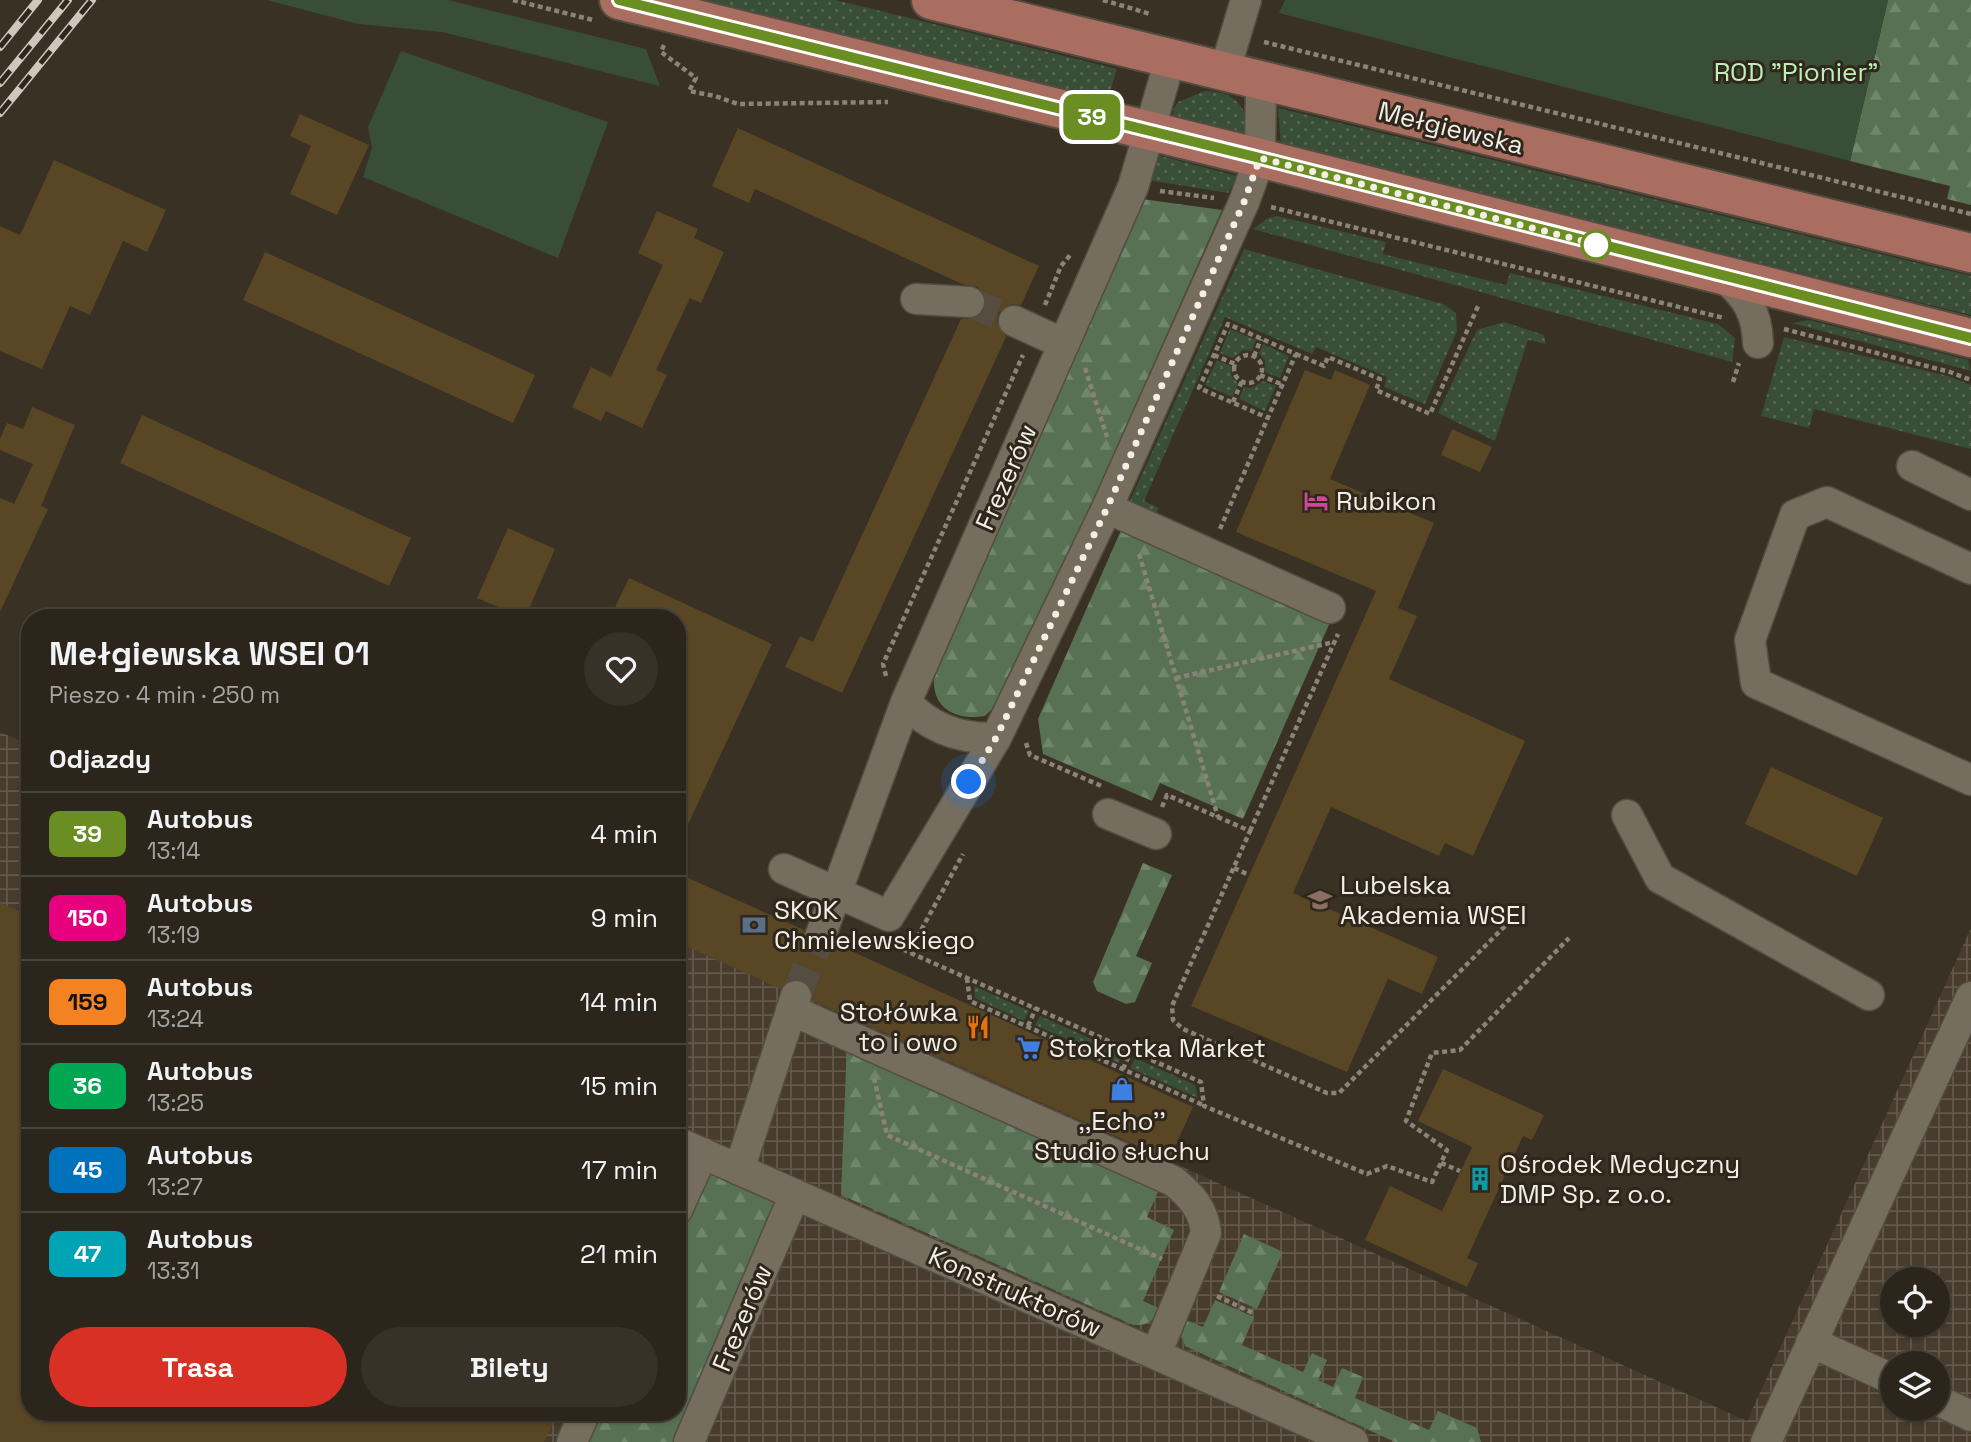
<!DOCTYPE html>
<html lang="pl">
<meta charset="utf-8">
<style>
body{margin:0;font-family:"Space Grotesk",sans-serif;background:#373128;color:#f1f3f6;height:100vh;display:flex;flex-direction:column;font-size:26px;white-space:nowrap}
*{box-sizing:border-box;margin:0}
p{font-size:23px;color:#a6a5a3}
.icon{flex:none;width:38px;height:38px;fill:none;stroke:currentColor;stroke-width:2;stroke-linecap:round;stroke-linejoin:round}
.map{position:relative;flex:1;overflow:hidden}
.drawer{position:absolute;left:21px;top:609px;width:665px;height:812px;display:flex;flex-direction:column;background:#2b251b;border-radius:28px;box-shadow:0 2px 5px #0004,0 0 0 2px #47423a}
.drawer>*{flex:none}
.badge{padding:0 14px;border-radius:10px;font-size:24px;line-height:46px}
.tools{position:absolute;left:1880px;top:1267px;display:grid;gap:14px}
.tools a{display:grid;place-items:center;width:70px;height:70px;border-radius:50%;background:#2b251b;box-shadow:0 2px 5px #0004,0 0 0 2px #47423a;font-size:35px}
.you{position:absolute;width:35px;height:35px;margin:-18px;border:5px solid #fff;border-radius:50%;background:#1a73e8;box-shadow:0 0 0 10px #1a73e833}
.map>.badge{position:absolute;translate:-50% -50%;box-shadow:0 0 0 4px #fff}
h2{padding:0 28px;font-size:26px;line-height:63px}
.round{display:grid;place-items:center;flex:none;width:74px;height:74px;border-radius:37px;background:#373128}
.overview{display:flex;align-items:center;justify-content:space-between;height:119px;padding:0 28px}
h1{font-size:33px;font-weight:600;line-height:52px}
.primary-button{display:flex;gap:14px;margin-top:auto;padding:14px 28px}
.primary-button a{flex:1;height:80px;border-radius:42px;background:#d93025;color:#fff;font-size:28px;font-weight:600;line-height:80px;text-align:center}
.primary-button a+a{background:#373128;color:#f1f3f6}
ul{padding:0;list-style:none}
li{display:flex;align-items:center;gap:21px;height:84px;padding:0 28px;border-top:2px solid #47423a}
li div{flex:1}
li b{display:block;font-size:26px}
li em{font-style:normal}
li .badge{min-width:77px;font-weight:700;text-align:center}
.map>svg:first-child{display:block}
.industrial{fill:url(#industrial-grid);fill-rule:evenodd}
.grass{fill:url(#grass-dots)}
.forest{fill:url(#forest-firs)}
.green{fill:#394e36}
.building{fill:#594625}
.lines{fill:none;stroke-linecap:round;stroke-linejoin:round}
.minor-tunnel{stroke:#554d41;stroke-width:30;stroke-dasharray:30 15;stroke-linecap:butt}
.minor-casing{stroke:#534c41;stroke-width:33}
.major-casing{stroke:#534c41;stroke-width:42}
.path{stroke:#8a8378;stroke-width:4.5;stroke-dasharray:5 3.5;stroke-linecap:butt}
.minor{stroke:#756d5e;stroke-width:30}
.major{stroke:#aa6e60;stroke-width:38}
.rail-casing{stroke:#cdc7be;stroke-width:8}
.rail{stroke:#2f271b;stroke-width:5;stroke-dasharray:16;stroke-linecap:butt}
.line-casing{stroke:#fff;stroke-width:16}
.line{stroke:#6b8e23;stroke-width:10}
.walk{stroke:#f3eee6;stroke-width:7;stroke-dasharray:0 12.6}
.stop-dot{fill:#fff;stroke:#6b8e23;stroke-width:3.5}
.labels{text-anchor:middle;stroke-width:6;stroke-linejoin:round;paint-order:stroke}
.park-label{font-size:26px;fill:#bfedb8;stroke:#2f271b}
.street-label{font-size:26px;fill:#f3eee6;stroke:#2f271b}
.poi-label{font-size:26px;fill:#f3eee6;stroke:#2f271b;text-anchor:start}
</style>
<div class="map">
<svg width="1971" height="1442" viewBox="0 0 1971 1442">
<defs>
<pattern id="industrial-grid" width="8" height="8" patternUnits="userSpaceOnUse" patternTransform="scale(1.75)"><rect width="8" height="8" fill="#473c2d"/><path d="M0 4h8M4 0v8" fill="none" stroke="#62584b"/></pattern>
<pattern id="grass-dots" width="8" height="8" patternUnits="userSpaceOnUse" patternTransform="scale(1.75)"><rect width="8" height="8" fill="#394e36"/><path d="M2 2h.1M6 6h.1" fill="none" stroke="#566853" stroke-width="1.8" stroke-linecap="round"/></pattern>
<pattern id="forest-firs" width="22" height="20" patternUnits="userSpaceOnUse" patternTransform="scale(1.75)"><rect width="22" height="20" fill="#587154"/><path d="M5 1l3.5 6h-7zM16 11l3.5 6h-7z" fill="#70866d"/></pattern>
</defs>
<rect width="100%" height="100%" fill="#393124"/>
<path class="industrial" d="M0,732L30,745V1412H677V963L687,944L1747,1421L1971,928V1442H0ZM1892,1279H1937V1325H1892ZM1892,1363H1937V1409H1892Z"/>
<path class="grass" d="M685,0H836L1117,69L1107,101Z
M1205,91C1235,91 1246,106 1250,134L1174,116L1173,110L1178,102Z
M1278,108L1971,276V315L1281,145Z
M1157,155L1237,176L1228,193L1148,180Z
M1277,216L1386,242L1383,254L1506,285L1510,273L1718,324L1735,338L1732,362L1253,229L1268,218Z
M1244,249L1443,304L1456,313L1457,331L1425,404L1384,387L1387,377L1316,347L1312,354L1225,317L1144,501L1159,508L1156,515L1129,503Z
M1809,320L1968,360L1971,371L1792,323Z
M1504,322L1544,335L1546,344L1528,340L1495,441L1438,413L1477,330Z
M1230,329L1256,340L1252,351L1243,350L1233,358L1220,353Z
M1784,337L1948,376L1971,385V449L1814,409L1809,428L1761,416Z
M1263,344L1289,356L1280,378L1265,372V361L1259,353Z
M1217,360L1231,366V375L1238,384L1232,397L1205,385Z
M1263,381L1276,386L1265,411L1239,399L1244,387L1252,388Z
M974,986L1029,1011L1024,1021L975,998Z
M1040,1016L1123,1053L1119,1063L1035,1025Z
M1135,1058L1195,1085L1198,1098L1130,1068Z"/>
<path class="forest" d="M1888,0H1971V205L1947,199L1950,186L1850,161Z
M1142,199L1222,210L1007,694L985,716C955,721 931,708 934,675Z
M1122,528L1331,620L1243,819L1160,783L1152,801L1043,754L1038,719Z
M1143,863L1172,875L1136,956L1152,963L1135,1002L1126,1004L1097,991L1093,982Z
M847,1043L1161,1185L1147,1217L1174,1230L1143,1301L1161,1309C1155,1321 1145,1326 1133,1325L841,1195Z
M708,1172L778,1204L675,1442H586L599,1412H677V1241Z
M1244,1234L1283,1252L1257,1309L1219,1292Z
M1215,1300L1254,1317L1242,1345L1303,1372L1312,1353L1327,1360L1318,1380L1333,1387L1342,1368L1363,1377L1355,1398L1429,1430L1438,1411L1477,1428L1481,1442H1395L1185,1346L1181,1333V1318L1203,1327Z"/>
<path class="green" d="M267,0H448L646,49L660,86L442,32L358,24Z
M1285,0H1888L1850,161L1279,13Z
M401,51L608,122L558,258L363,177L372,148L368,127Z"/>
<path class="building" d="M300,114L369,145L337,215L290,194L311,146L290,136Z
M738,128L1039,266L1021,305L1012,304L998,313L997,323L1006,337L842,693L785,667L800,636L813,642L961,319L977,317L986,302L978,287L962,284L755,189L749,203L712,186Z
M54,160L166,210L147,252L123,241L90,315L70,306L42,369L0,351V226L20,235Z
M657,211L698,229L694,238L724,252L701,303L690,298L656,370L667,375L642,428L606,411L601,421L572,407L591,367L611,377L663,265L638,253Z
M265,252L535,375L513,423L243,300Z
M1305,370L1331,380L1335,370L1370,385L1330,479L1434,523L1398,608L1417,616L1389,679L1525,741L1473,856L1445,843L1439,856L1331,807L1293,893L1438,957L1422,994L1388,979L1347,1072L1191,1006L1376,591L1236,532Z
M32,407L75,425L41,506L48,509L0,612V498L14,504L33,464L0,450V439L7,423L23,429Z
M142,415L411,538L389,586L120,463Z
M1452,429L1492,447L1480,472L1441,455Z
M508,528L555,549L525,618L477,598Z
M629,578L772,644L677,848V682L684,667L677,664V618H610Z
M1771,767L1883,818L1857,876L1745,824Z
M677,873L804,930L803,941L813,953L824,954L836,944L1193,1107L1169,1160L813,1001L809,985L802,980L792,979L781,989L677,942Z
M0,903L30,916V1412H558L544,1442H0Z
M1443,1069L1544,1115L1532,1140L1523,1136L1467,1258L1478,1263L1467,1287L1365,1240L1390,1186L1442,1211L1472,1147L1418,1121Z"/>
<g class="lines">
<path class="minor-tunnel" d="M969,302L1014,321
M796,996L820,937"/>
<g class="minor-casing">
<path id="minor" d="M1224,73L1246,0
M1725,278C1747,297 1757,313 1758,343
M916,299L969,302
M1014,321L1064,344
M1912,466L1971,495
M1107,508L1330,608
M1971,569L1827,502L1795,515L1750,640L1756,683L1971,780
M906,702C930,729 961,739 996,738
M1108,814L1156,834
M1627,815L1660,878L1869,995
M784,869L889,916L996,738L1107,508L1244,202L1260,158L1261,82
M820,937L906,702L1133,187L1170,60
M791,1010L1173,1181C1191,1195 1204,1210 1206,1233L1156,1354
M677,1142L1353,1442
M739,1170L796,996
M677,1210L703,1153
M1811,1342L1892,1379
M1937,1400L1971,1416
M572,1442L585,1412
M689,1442L795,1194
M1766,1442L1971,997"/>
</g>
<g class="major-casing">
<path id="major" d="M619,0L1260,158L1971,338
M931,0L1971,253"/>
</g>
<path class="path" d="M513,0L593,20
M1103,0L1150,14
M1264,42L1971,214
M664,45L661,52L696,78L689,91L715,96L738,104L888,102
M1160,191L1214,198
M1271,207L1724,318
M1045,305L1061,266L1071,254
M1784,329L1950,372L1971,380
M1296,354L1324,366L1328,357L1380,379L1376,390L1430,414L1479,304
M1214,355L1235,364
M1234 369a14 14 0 1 1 28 0a14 14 0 1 1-28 0Z
M1254,356L1261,339
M1085,368L1107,437
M1260,375L1283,385
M1733,382L1739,363
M1233,402L1242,381
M1220,529C1245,471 1270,412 1296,354L1228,324L1199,388L1268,418
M1139,554L1218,817
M886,676L883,664L1023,355
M1176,678L1334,642
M1026,743L1030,755L1104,787
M1162,807L1167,795L1250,831L1172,1006L1173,1020L1183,1029L1327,1093H1339L1514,917
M1250,831L1338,634
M1234,868L1249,875
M895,946L1201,1082L1204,1106L1367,1174L1387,1166L1432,1182L1447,1150L1406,1121L1432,1053L1460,1050L1569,938
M909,952L963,854
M967,978L970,1001L1203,1105
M1028,1026L1036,1008
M1123,1069L1131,1051
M874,1078L887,1135L1162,1259
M1441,1163L1460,1171
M1217,1296L1255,1314"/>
<use href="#minor" class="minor"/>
<use href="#major" class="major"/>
<g class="rail-casing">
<path id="rail" d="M0,47L38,0
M0,83L68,0
M0,113L92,0"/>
</g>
<use href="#rail" class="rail"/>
</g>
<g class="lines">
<g class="line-casing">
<path id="line" d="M619,0L1260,158L1971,338"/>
</g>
<use href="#line" class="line"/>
<path class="walk" d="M969,782L996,738L1107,508L1244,202L1260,158L1599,245H1596"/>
</g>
<defs>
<g id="hotel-bare" transform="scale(1.89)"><path d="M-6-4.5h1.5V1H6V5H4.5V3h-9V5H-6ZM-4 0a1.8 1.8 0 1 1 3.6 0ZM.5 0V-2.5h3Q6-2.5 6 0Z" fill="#d1479c" stroke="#2f271b" stroke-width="2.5" paint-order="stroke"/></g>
<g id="university-bare" transform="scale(1.89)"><path d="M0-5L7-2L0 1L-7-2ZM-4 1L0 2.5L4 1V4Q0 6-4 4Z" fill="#8d6e63" stroke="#2f271b" stroke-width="2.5" paint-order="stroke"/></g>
<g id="bank-bare" transform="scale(1.89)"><path d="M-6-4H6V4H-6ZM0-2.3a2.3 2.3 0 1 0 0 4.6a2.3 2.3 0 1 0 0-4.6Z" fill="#5c6f8a" stroke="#2f271b" stroke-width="2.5" paint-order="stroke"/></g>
<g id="restaurant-bare" transform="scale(1.89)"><path d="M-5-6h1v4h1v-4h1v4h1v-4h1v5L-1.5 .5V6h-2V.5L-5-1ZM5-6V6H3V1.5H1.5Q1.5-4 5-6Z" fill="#e8710a" stroke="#2f271b" stroke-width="2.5" paint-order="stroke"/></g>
<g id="supermarket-bare" transform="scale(1.89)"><path d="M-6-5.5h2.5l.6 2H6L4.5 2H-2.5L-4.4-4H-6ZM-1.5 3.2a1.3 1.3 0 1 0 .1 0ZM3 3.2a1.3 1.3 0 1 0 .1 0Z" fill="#3f7fe0" stroke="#2f271b" stroke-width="2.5" paint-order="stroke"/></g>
<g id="shop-bare" transform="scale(1.89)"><path d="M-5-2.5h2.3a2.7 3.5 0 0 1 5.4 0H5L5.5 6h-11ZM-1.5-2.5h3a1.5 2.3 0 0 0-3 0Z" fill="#3f7fe0" stroke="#2f271b" stroke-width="2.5" paint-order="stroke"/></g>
<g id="building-bare" transform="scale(1.89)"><path d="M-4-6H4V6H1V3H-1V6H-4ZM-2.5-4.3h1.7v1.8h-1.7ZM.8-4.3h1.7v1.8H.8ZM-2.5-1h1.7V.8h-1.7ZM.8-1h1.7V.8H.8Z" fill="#0f9aa8" stroke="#2f271b" stroke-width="2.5" paint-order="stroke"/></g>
</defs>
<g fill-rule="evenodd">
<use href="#hotel-bare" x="1316" y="501"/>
<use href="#university-bare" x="1320" y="900"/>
<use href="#bank-bare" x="754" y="925"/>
<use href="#restaurant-bare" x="978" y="1027"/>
<use href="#supermarket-bare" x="1029" y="1048"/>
<use href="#shop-bare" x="1122" y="1089"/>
<use href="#building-bare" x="1480" y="1179"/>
</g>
<circle class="stop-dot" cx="1596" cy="245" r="14"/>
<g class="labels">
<g class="park-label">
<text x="1796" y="81">ROD "Pionier"</text>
</g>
<g class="street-label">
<text transform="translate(1451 128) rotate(14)" y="9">Mełgiewska</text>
<text transform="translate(1006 477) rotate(-66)" y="9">Frezerów</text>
<text transform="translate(1015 1292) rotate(24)" y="9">Konstruktorów</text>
<text transform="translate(742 1318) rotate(-67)" y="9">Frezerów</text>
</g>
<g class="poi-label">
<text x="1336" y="510">Rubikon</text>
<text x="1340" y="894">Lubelska<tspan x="1340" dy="30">Akademia WSEI</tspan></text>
<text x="774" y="919">SKOK<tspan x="774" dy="30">Chmielewskiego</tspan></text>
<text x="958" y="1021" text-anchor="end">Stołówka<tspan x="958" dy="30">to i owo</tspan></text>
<text x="1049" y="1057">Stokrotka Market</text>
<text x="1122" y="1130" text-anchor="middle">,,Echo''<tspan x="1122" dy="30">Studio słuchu</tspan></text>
<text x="1500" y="1173">Ośrodek Medyczny<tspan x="1500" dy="30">DMP Sp. z o.o.</tspan></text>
</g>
</g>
</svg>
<div class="tools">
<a><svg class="icon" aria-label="locate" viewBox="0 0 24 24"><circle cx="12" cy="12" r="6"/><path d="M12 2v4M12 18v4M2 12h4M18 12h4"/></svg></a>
<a><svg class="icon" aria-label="layers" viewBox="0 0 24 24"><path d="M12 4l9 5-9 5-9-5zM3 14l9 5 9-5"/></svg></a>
</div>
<div class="you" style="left:969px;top:782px"></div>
<b class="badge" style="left:1092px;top:117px;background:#6b8e23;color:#fff">39</b>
<section class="drawer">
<div class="overview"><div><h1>Mełgiewska WSEI 01</h1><p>Pieszo · 4 min · 250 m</p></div><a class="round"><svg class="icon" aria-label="heart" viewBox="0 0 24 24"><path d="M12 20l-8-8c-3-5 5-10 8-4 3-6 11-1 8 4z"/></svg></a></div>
<h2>Odjazdy</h2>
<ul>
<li><span class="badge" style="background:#6b8e23;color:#fff">39</span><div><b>Autobus</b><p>13:14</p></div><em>4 min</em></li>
<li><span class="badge" style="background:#e6007e;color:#fff">150</span><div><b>Autobus</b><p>13:19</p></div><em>9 min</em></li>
<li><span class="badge" style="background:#f58220;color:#111">159</span><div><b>Autobus</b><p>13:24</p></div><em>14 min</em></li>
<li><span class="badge" style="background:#00a651;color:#fff">36</span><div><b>Autobus</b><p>13:25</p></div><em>15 min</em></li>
<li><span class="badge" style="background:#0072bc;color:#fff">45</span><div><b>Autobus</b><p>13:27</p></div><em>17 min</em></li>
<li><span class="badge" style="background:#00a3b4;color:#fff">47</span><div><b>Autobus</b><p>13:31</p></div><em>21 min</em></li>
</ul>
<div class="primary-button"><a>Trasa</a><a>Bilety</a></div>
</section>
</div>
